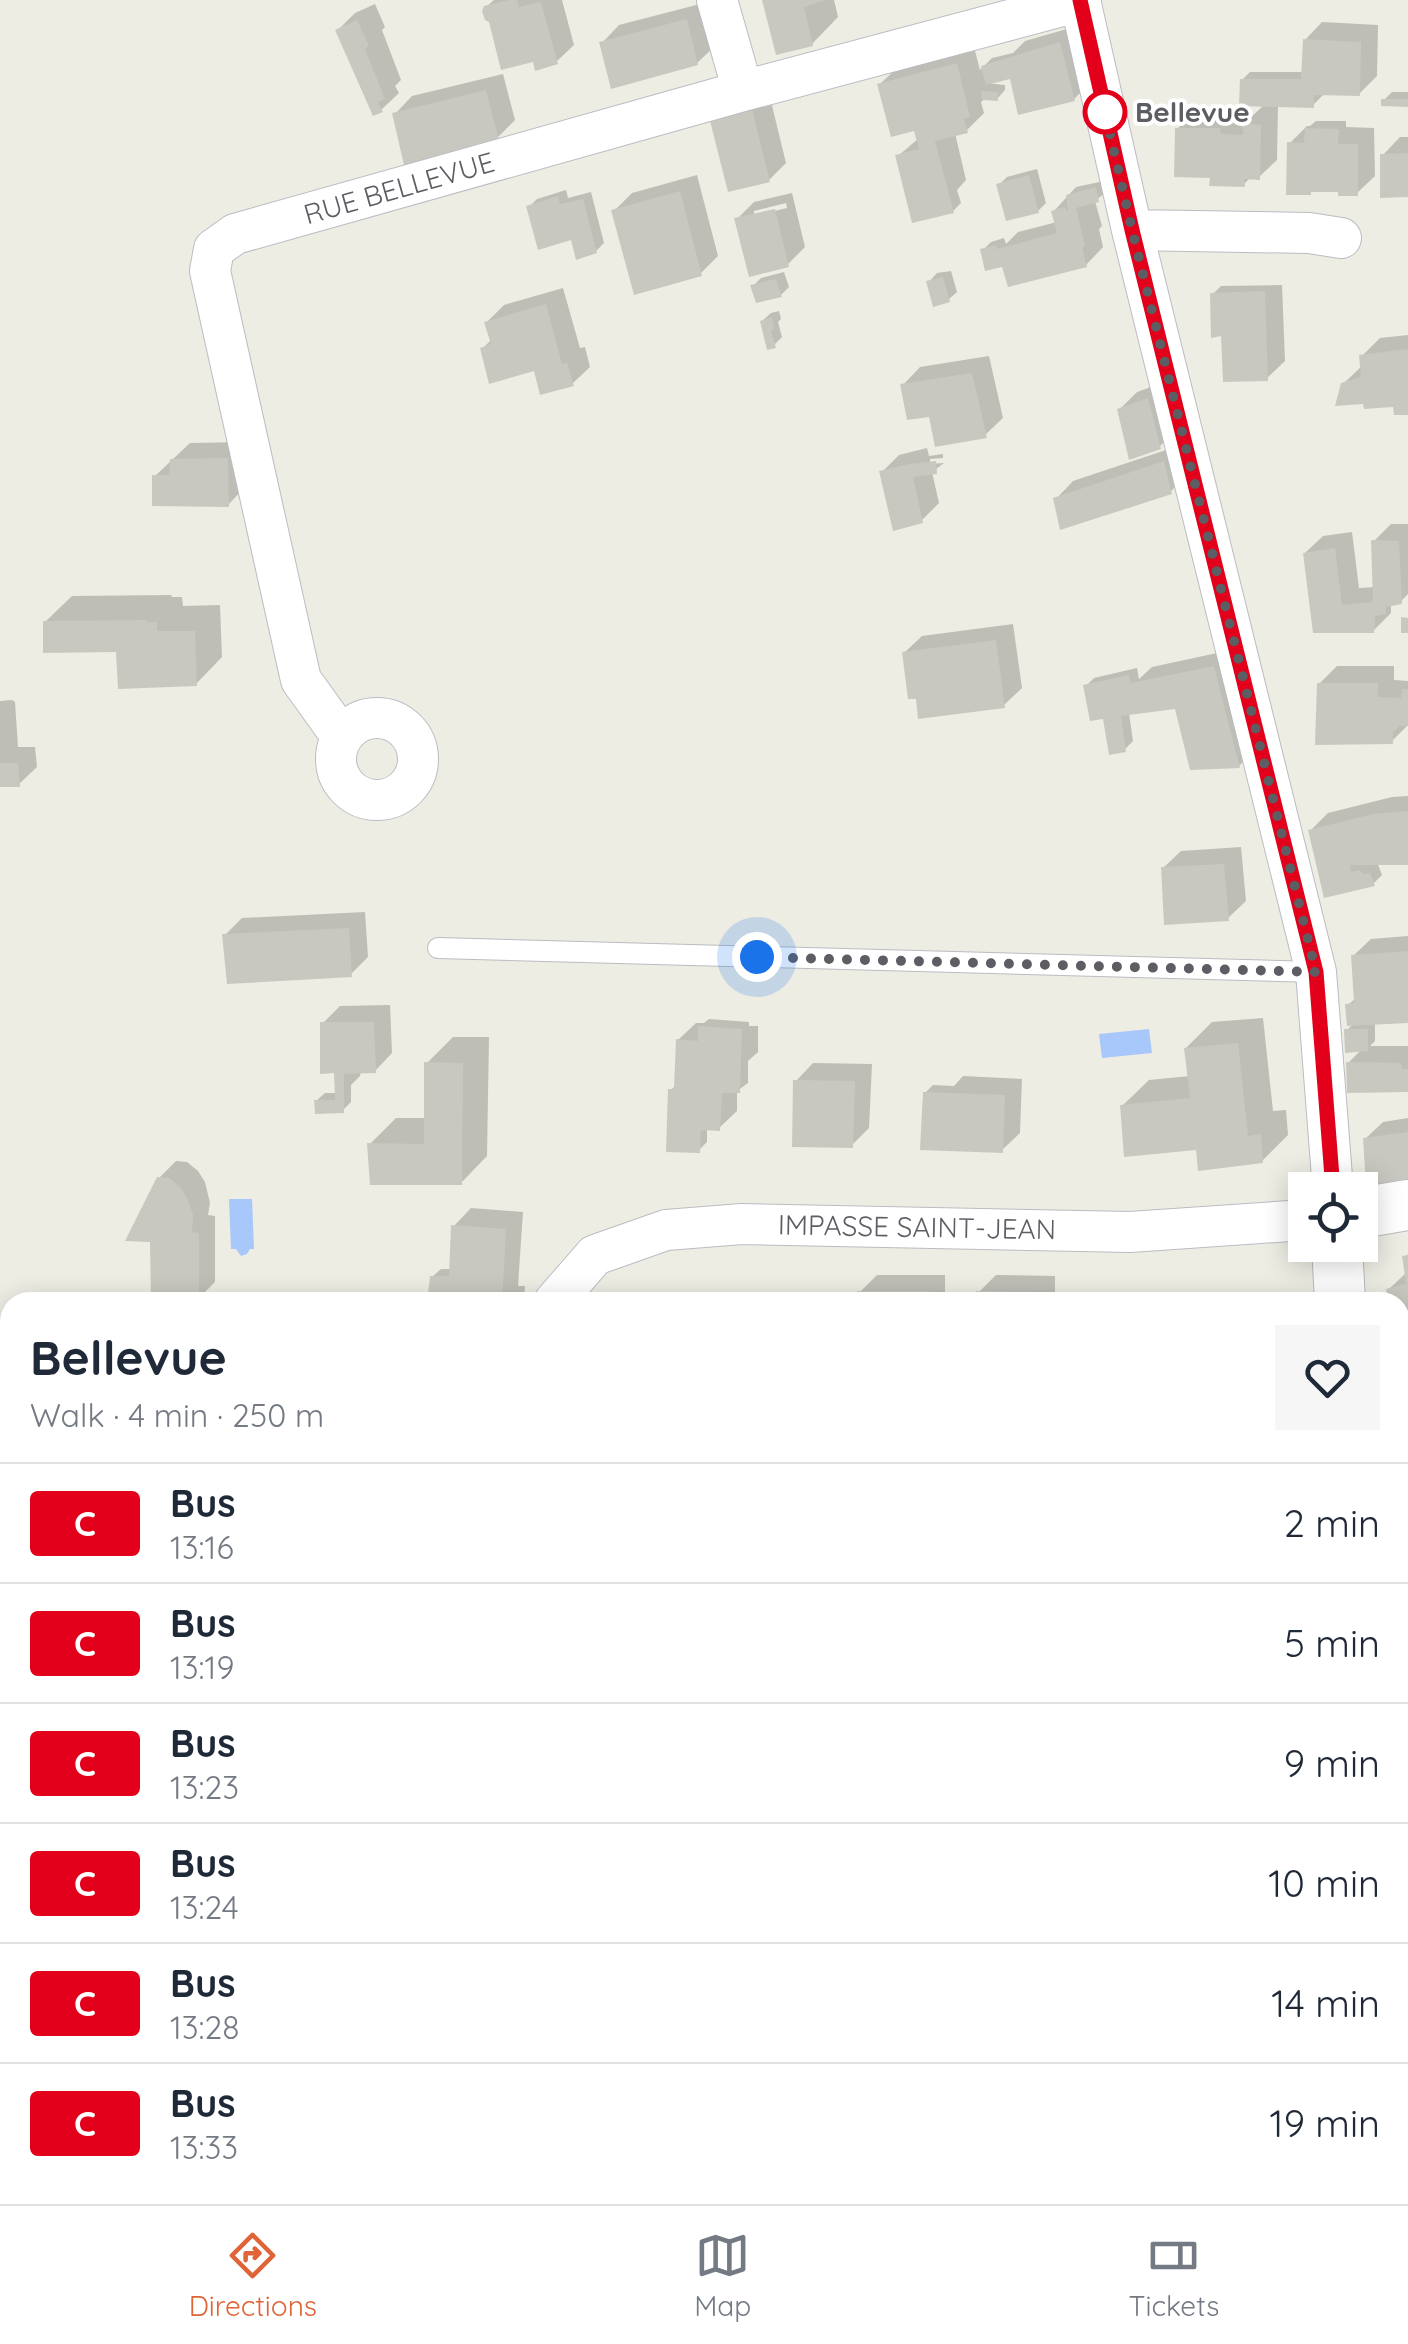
<!DOCTYPE html>
<meta charset="utf-8">
<style>
body{margin:0;font-family:Quicksand,sans-serif;background:#f6f6f7;color:#1f2937;height:100vh;display:flex;flex-direction:column;font-size:38px;white-space:nowrap}
*{box-sizing:border-box;margin:0}
p{font-size:32px;color:#747a83}
.icon{flex:none;width:55px;height:55px;fill:none;stroke:currentColor;stroke-width:2;stroke-linecap:round;stroke-linejoin:round}
.map{position:relative;flex:1;overflow:hidden}
.sheet{position:absolute;left:0px;top:1292px;width:1410px;height:912px;display:flex;flex-direction:column;background:#fff;border-radius:30px 30px 0 0;box-shadow:0 5px 25px #0003}
.sheet>*{flex:none}
.badge{padding:0 20px;border-radius:8px;font-size:35px;line-height:65px}
.tools{position:absolute;left:1288px;top:1172px;display:grid;gap:20px}
.tools a{display:grid;place-items:center;width:90px;height:90px;border-radius:0px;background:#fff;box-shadow:0 5px 25px #0003;font-size:50px}
.you{position:absolute;width:50px;height:50px;margin:-25px;border:8px solid #fff;border-radius:50%;background:#1a73e8;box-shadow:0 0 0 15px #1a73e833}
.map>.badge{position:absolute;translate:-50% -50%;box-shadow:0 0 0 5px #fff}
.round{display:grid;place-items:center;flex:none;width:105px;height:105px;border-radius:0px;background:#f6f6f7}
.summary{display:flex;align-items:center;justify-content:space-between;height:170px;padding:0 30px}
h1{font-size:48px;font-weight:700;line-height:75px}
ul{padding:0;list-style:none}
li{display:flex;align-items:center;gap:30px;height:120px;padding:0 30px;border-top:2px solid #e0e1e3}
li div{flex:1}
li b{display:block;font-size:38px}
li em{font-style:normal}
li .badge{min-width:110px;font-weight:700;text-align:center}
.tabs{display:flex;justify-content:space-around;align-items:center;height:140px;border-top:2px solid #e0e1e3;background:#fff;font-size:28px;color:#747a83}
.tabs a{display:grid;justify-items:center;gap:5px}
.tabs .selected{color:#df6538}
.map>svg:first-child{display:block}
.water{fill:#a8c7fa}
.shadow{fill:#0003;fill-rule:evenodd}
.building{fill:#c9c8c0}
.lines{fill:none;stroke-linecap:round;stroke-linejoin:round}
.service-casing{stroke:#bbbcc2;stroke-width:22}
.minor-casing{stroke:#bbbcc2;stroke-width:42}
.tertiary-casing{stroke:#bbbcc2;stroke-width:52}
.service{stroke:#fff;stroke-width:20}
.minor{stroke:#fff;stroke-width:40}
.tertiary{stroke:#fff;stroke-width:50}
.line-casing{stroke:#fff;stroke-width:22}
.line{stroke:#e2001a;stroke-width:15}
.walk{stroke:#5c5e64;stroke-width:10;stroke-dasharray:0 18}
.stop-dot{fill:#fff;stroke:#e2001a;stroke-width:5}
.labels{text-anchor:middle;stroke-width:8;stroke-linejoin:round;paint-order:stroke}
.stop-label{font-size:28px;font-weight:bold;fill:#5c5e64;stroke:#fff;text-anchor:start}
.street-label{font-size:28px;fill:#5c5e64;stroke:#fff}
</style>
<div class="map">
<svg width="1408" height="2204" viewBox="0 0 1408 2204">
<rect width="100%" height="100%" fill="#eeede4"/>
<path class="water" d="M1149,1029L1152,1053L1102,1058L1099,1034Z
M229,1199H252L254,1249H250L247,1254L241,1256L236,1249H231Z"/>
<path class="shadow" d="M494,0H562L574,45L556,62L535,59L486,7Z
M765,0H834L838,17L812,44Z
M704,3L715,46L697,63L602,43L619,25Z
M375,4L385,27L382,30L401,80L395,86L399,93L381,110L338,30L355,13Z
M1322,22L1378,25L1377,76L1359,94L1325,93L1313,105H1278L1277,160L1259,177H1251L1244,184L1212,179L1177,129L1195,111L1237,112V118H1250L1264,105L1242,80L1250,72H1304L1305,40Z
M1077,26L1091,82L1074,99L1011,76L986,83L1005,85V90L997,99L986,98L981,102L984,113L966,131L955,133L966,180L957,190L961,203L953,211L898,156L919,138L916,128L880,84L898,67L974,47L980,70L992,58L1013,53L1025,41Z
M503,74L515,120L497,138L395,114L412,96Z
M768,89L786,163L769,180L712,117Z
M1392,92H1408V104L1384,100Z
M1316,121H1346V127L1374,128L1375,176L1357,193L1340,190H1314L1310,193L1289,144L1307,126H1310Z
M1400,137H1408V194L1383,155Z
M1037,169L1046,203L1038,211L999,185L1007,177Z
M697,175L718,256L701,273L614,211L632,193Z
M1104,181L1106,192L1095,201L1102,226L1099,229L1103,247L1086,265L1004,264L983,250L991,242L1004,238L1006,244L1018,232L1057,222L1054,211L1076,187Z
M566,190L568,198L591,192L604,243L596,251L529,207L537,199Z
M792,193L805,247L788,264L737,219L754,202ZM786,203L787,208L754,216V211Z
M951,271L957,292L948,300L929,282L937,273Z
M784,272L789,287L781,295L753,286L761,278Z
M1282,285L1285,361L1267,378L1224,330L1213,294L1221,286Z
M563,288L580,348L585,347L590,367L572,384L482,349L492,339L487,322L504,305Z
M779,311L781,319L778,322L782,337L774,345L762,321L771,313Z
M1408,335V412L1395,405L1343,384L1362,366V356L1380,338Z
M989,356L1003,418L985,435L931,414L903,385L920,367Z
M1165,382L1177,430L1159,447L1119,410L1137,392Z
M245,442V487L228,505L155,476L190,443Z
M1181,445L1188,474L1171,491L1056,499L1073,481Z
M927,448L929,456L943,454V458L930,459V464L944,463L932,472L939,503L922,520L882,472L899,455Z
M1391,524H1408V594L1400,602L1391,606V613L1373,631H1315L1305,553L1323,536L1352,532L1359,588L1375,587L1374,541Z
M172,595L171,597H182L183,606L220,605L222,657L196,684L119,650L45,622L72,596Z
M1013,624L1022,688L1004,705L918,696L904,653L922,636Z
M1231,650L1256,748L1239,766L1176,706L1129,713L1133,741L1124,750L1086,686L1094,678L1137,668L1139,679L1152,667Z
M1337,666H1394V680L1408,681V725L1392,741L1319,684Z
M12,700L15,702L18,747H35L37,767L19,784L0,785V701Z
M1408,796V863L1377,862L1382,875L1374,883L1325,895L1311,830L1328,813L1392,797Z
M1241,847L1246,901L1228,918L1163,868L1181,851Z
M365,912L368,957L350,975L225,935L242,918Z
M1408,936V1020L1375,1022V1041L1370,1046H1408V1089L1348,1063L1362,1049L1347,1030L1354,1023L1348,1005L1356,998L1353,956L1371,939Z
M390,1005L392,1053L375,1071H361L360,1076L351,1085V1102L343,1110L316,1101L325,1093H337L336,1071L323,1023L340,1006Z
M1263,1018L1273,1111L1286,1110L1288,1135L1262,1161L1198,1147L1122,1106L1149,1080L1190,1076L1186,1048L1212,1022Z
M709,1019L749,1022V1026H758V1052L748,1061V1083L737,1091V1111L719,1128H707V1142L699,1150L671,1090L677,1084L678,1040L696,1023H704Z
M453,1037H489L487,1156L461,1183L370,1144L396,1118H427V1063Z
M813,1063L872,1064L869,1128L852,1145L796,1081Z
M963,1076L1022,1079L1020,1133L1002,1150L925,1093L933,1085L954,1086Z
M1408,1118V1177L1365,1139L1383,1122Z
M176,1161L187,1162L198,1171L205,1182L210,1203L208,1215L215,1216V1282L198,1299L159,1178Z
M471,1208L523,1212L518,1286H525L524,1302H430L432,1277L441,1269H452L454,1226Z
M1408,1254V1315L1400,1317V1302H1391L1389,1289L1407,1272L1405,1257Z
M877,1275H945V1302H859L860,1292Z
M996,1275L1055,1276V1302H978L979,1292Z
M565,2195H604L602,2204H565Z
M695,2195H724L725,2204H695Z"/>
<path class="building" d="M509,0H517L519,7L541,2L558,64L535,71L533,62L501,70L489,22L485,20L482,11L484,6Z
M762,0H826L804,7L813,46L776,55Z
M687,19L698,65L611,89L599,42Z
M357,20L369,46L365,49L385,99L378,102L383,112L373,116L335,30Z
M1303,39L1361,42L1360,96L1314,95V108L1239,106L1240,79H1301Z
M1060,42L1075,101L1018,115L1010,79L986,85L981,66Z
M957,63L970,117L964,119L968,133L935,141L954,213L912,223L895,155L919,149L914,131L891,137L877,84Z
M486,90L499,140L404,165L392,113Z
M981,91L998,92V101L982,100Z
M1381,99H1408V107L1381,106Z
M751,105L770,182L728,192L709,117Z
M1242,123L1261,125L1260,180L1244,179L1245,187L1209,186L1210,178L1174,177L1175,128H1220L1221,134L1243,135Z
M1305,128L1339,129L1338,144H1358V196H1338V192H1311V195H1286L1287,142L1304,143Z
M1408,153V197L1380,198V154Z
M1029,175L1039,213L1006,221L996,184Z
M1096,187L1099,202L1076,208L1085,246L1082,247L1087,267L1008,287L1002,267L985,271L980,249L996,245L997,249L1057,233L1051,211L1064,207L1068,211L1066,195Z
M680,191L702,276L634,295L611,210Z
M558,196L560,204L583,199L597,253L576,260L571,240L538,250L526,206Z
M775,209L789,267L749,277L734,218Z
M943,277L950,302L933,307L926,281Z
M776,279L782,297L756,303L750,285Z
M1265,291L1268,381L1223,382L1221,336L1211,338L1210,293Z
M546,304L562,364L567,363L574,386L540,395L534,371L489,384L480,348L491,344L484,322Z
M772,317L774,330H771L776,348L767,350L760,321Z
M1408,349V415H1394L1393,407L1364,409L1363,404L1335,406L1341,383L1361,377L1359,355Z
M972,373L987,438L935,447L929,417L907,420L900,384Z
M1148,398L1161,449L1129,460L1117,409Z
M228,458L229,507L152,506V475H169L170,459Z
M936,461L937,474L913,477L923,523L893,531L879,471L910,464Z
M1164,461L1172,494L1060,530L1053,498Z
M1371,540L1399,541L1402,604L1386,607V614L1375,616L1374,633H1313L1303,553L1335,548L1342,605L1373,602Z
M1401,617L1408,618V633H1401Z
M147,620V622H157V631H195L197,686L118,689L116,652L43,653V621Z
M996,640L1005,708L918,719L916,699H908L902,652Z
M1214,666L1240,768L1190,770L1175,709L1121,716L1126,752L1109,755L1103,719L1090,721L1083,685L1129,675L1131,683Z
M1317,683H1378V697L1401,698L1402,689H1408V726H1400L1393,732V744L1315,745Z
M0,763H18L20,787H0Z
M1408,811V865H1350L1351,872L1360,870L1363,874L1370,873L1375,886L1324,898L1308,830L1373,814Z
M1224,864L1229,921L1164,925L1161,867Z
M349,928L352,977L227,984L222,934Z
M1408,951V1023L1347,1026L1345,1004L1354,1003L1351,955Z
M320,1022H374L376,1073L344,1074V1113L315,1114L314,1100H335V1096L334,1073L320,1074Z
M698,1026L742,1029L740,1093H722L720,1131L701,1130L700,1153L666,1152L668,1089H674L676,1039L698,1041Z
M1344,1029H1368V1051L1345,1053Z
M1238,1043L1248,1136L1261,1134L1263,1163L1198,1171L1196,1150L1124,1157L1120,1105L1190,1098L1184,1048Z
M424,1062L463,1063L462,1185H370L367,1143L424,1144Z
M1346,1062L1401,1063L1402,1069H1408V1092L1347,1093Z
M793,1080L855,1081L853,1148L792,1147Z
M923,1092L1005,1095L1003,1153L920,1150Z
M1408,1132V1180L1366,1186L1363,1138Z
M157,1177L169,1178L181,1188L188,1200L193,1215L192,1232L199,1233V1302L151,1301L150,1242L125,1241Z
M451,1225L506,1229L502,1302H427L430,1276H449Z
M1408,1255V1318L1400,1319V1302H1389L1386,1289L1408,1283H1406L1402,1256Z
M857,1291H929V1302H857Z
M976,1291L1039,1292V1302H976Z
M1408,1344V1500H1400V1345Z
M1400,1672L1408,1674V1696L1400,1695Z
M1400,1964L1408,1965L1406,1994H1408V2037L1400,2036Z
M563,2195H602V2200H585V2204H563Z
M692,2195H717V2204H693Z
M1222,2195H1316L1315,2203L1222,2200Z"/>
<g class="lines">
<g class="service-casing">
<path id="service" d="M438,948L1316,972"/>
</g>
<g class="minor-casing">
<path id="minor" d="M717,0L743,91
M1080,0L1132,230L1316,972L1333,1190
M1132,230L1309,233L1341,238
M336 759a41 41 0 1 1 82 0a41 41 0 1 1-82 0Z
M342,737L301,680L210,271L214,249L235,234L743,91L1081,1
M554,1302L595,1255L666,1230L742,1224L1130,1232L1305,1220
M0,1491H10
M1400,1949L1408,1950
M0,2150L10,2154
M1400,2172L1408,2179"/>
</g>
<g class="tertiary-casing">
<path id="tertiary" d="M1360,1213L1408,1205
M1337,1245L1340,1302
M1336,2204L1337,2195"/>
</g>
<use href="#service" class="service"/>
<use href="#minor" class="minor"/>
<use href="#tertiary" class="tertiary"/>
</g>
<g class="lines">
<g class="line-casing">
<path id="line" d="M1080,0L1132,230L1316,972L1333,1190"/>
</g>
<use href="#line" class="line"/>
<path class="walk" d="M757,957L1316,972L1132,230L1105,112"/>
</g>
<circle class="stop-dot" cx="1105" cy="112" r="20"/>
<g class="labels">
<g class="stop-label">
<text x="1135" y="122">Bellevue</text>
</g>
<g class="street-label">
<text transform="translate(399 188) rotate(-16)" y="10">RUE BELLEVUE</text>
<text transform="translate(917 1227) rotate(1)" y="10">IMPASSE SAINT-JEAN</text>
</g>
</g>
</svg>
<div class="tools">
<a><svg class="icon" aria-label="locate" viewBox="0 0 24 24"><circle cx="12" cy="12" r="6"/><path d="M12 2v4M12 18v4M2 12h4M18 12h4"/></svg></a>
</div>
<div class="you" style="left:757px;top:957px"></div>
<section class="sheet">
<div class="summary"><div><h1>Bellevue</h1><p>Walk · 4 min · 250 m</p></div><a class="round"><svg class="icon" aria-label="heart" viewBox="0 0 24 24"><path d="M12 20l-8-8c-3-5 5-10 8-4 3-6 11-1 8 4z"/></svg></a></div>
<ul>
<li><span class="badge" style="background:#e2001a;color:#fff">C</span><div><b>Bus</b><p>13:16</p></div><em>2 min</em></li>
<li><span class="badge" style="background:#e2001a;color:#fff">C</span><div><b>Bus</b><p>13:19</p></div><em>5 min</em></li>
<li><span class="badge" style="background:#e2001a;color:#fff">C</span><div><b>Bus</b><p>13:23</p></div><em>9 min</em></li>
<li><span class="badge" style="background:#e2001a;color:#fff">C</span><div><b>Bus</b><p>13:24</p></div><em>10 min</em></li>
<li><span class="badge" style="background:#e2001a;color:#fff">C</span><div><b>Bus</b><p>13:28</p></div><em>14 min</em></li>
<li><span class="badge" style="background:#e2001a;color:#fff">C</span><div><b>Bus</b><p>13:33</p></div><em>19 min</em></li>
</ul>
</section>
</div>
<nav class="tabs">
<a class="selected"><svg class="icon" aria-label="directions" viewBox="0 0 24 24"><path d="M12 3l9 9-9 9-9-9zM9 14v-3h6M13 9l2 2-2 2"/></svg>Directions</a>
<a><svg class="icon" aria-label="map" viewBox="0 0 24 24"><path d="M3 6l6-2 6 2 6-2v14l-6 2-6-2-6 2zM9 4v14M15 6v14"/></svg>Map</a>
<a><svg class="icon" aria-label="tickets" viewBox="0 0 24 24"><path d="M3 7h18v10H3zM15 7v10"/></svg>Tickets</a>
</nav>
